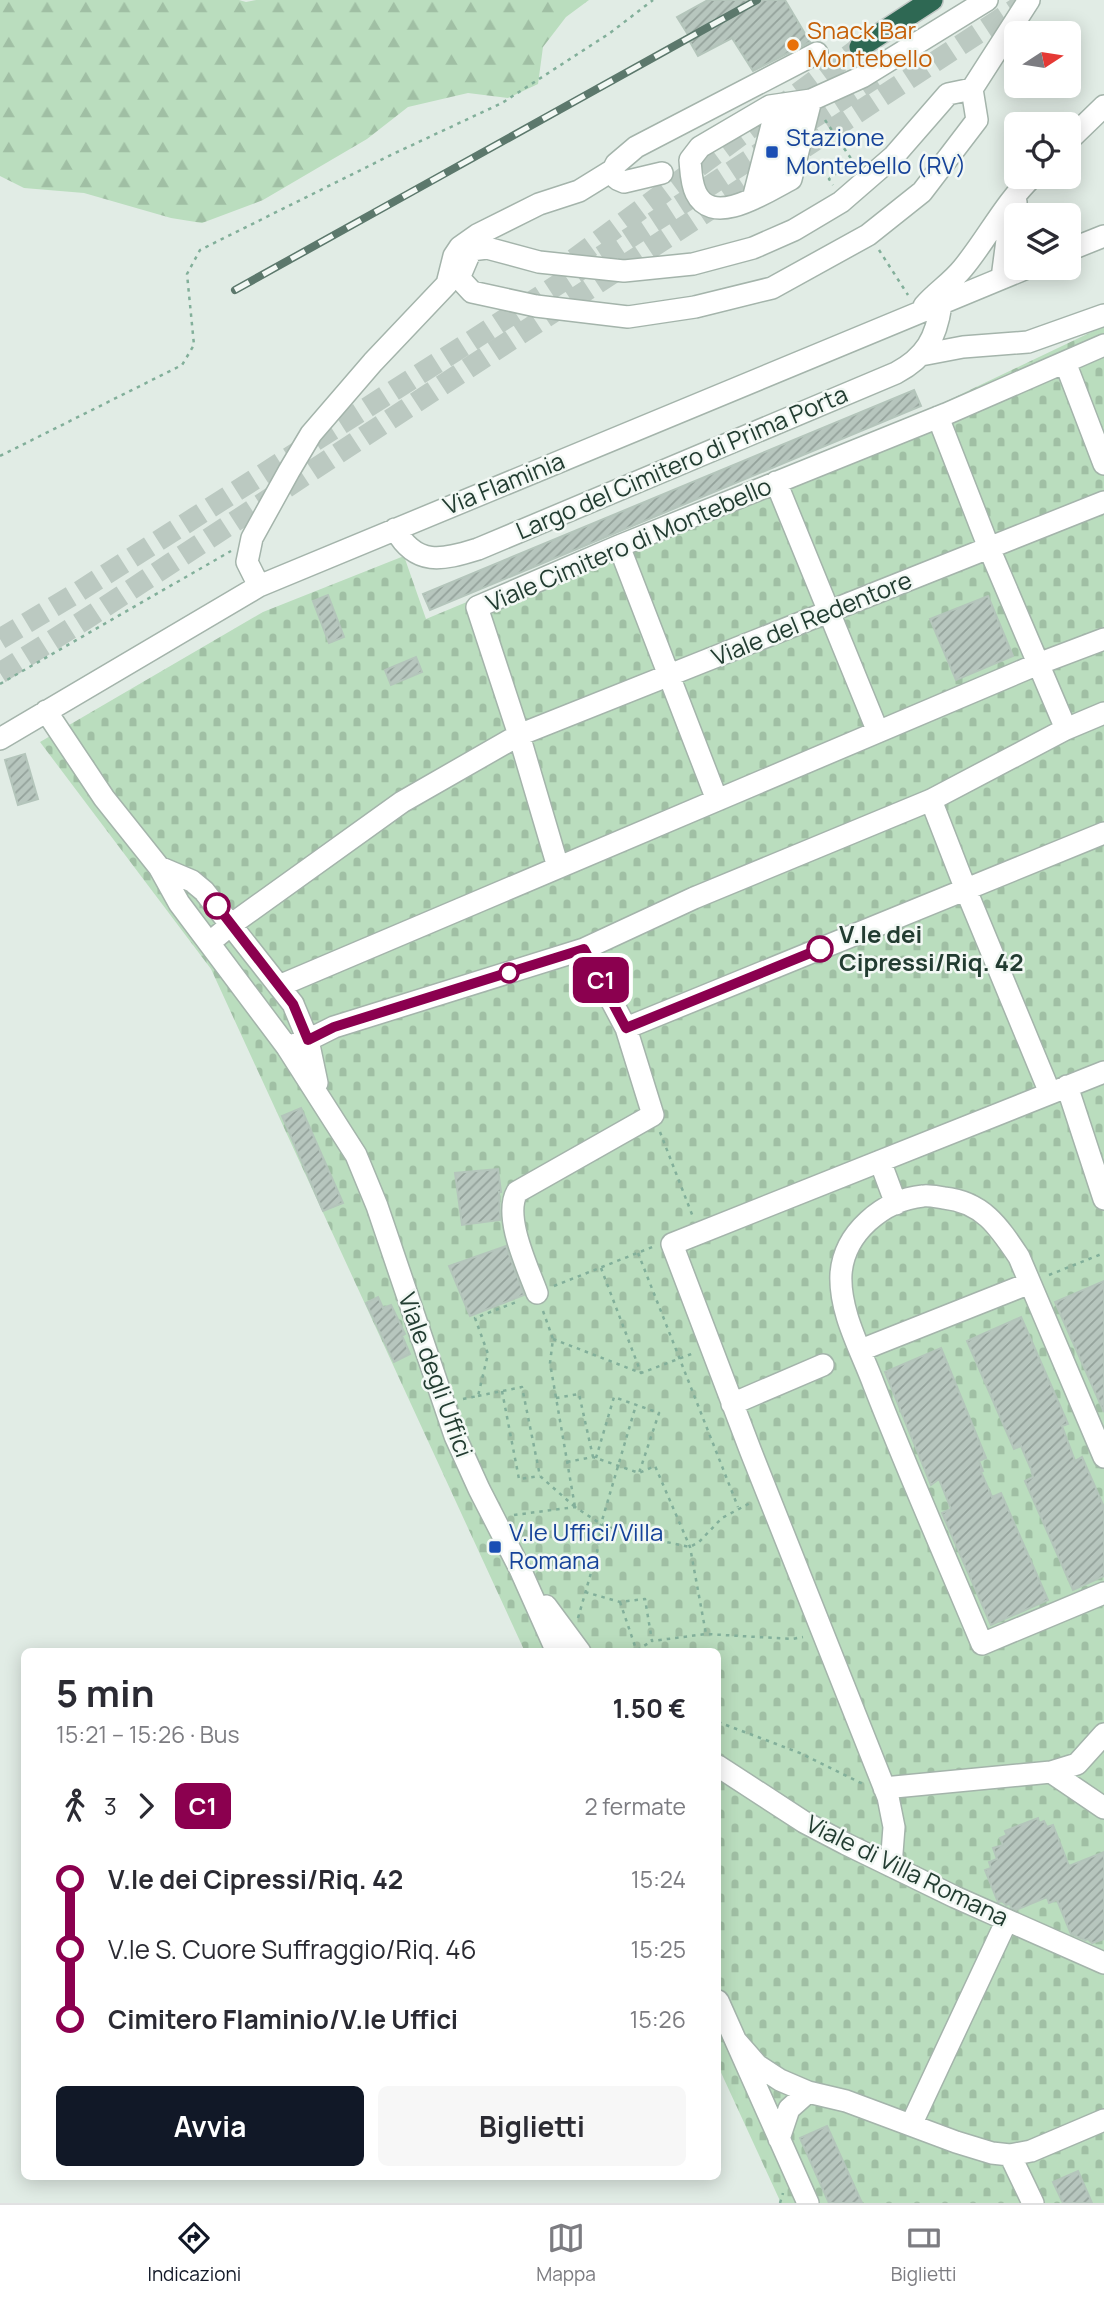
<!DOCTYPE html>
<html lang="it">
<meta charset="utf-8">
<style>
body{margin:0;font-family:Manrope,sans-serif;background:#f7f7f7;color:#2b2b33;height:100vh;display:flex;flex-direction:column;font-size:26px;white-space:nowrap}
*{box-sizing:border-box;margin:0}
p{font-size:23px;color:#7c7c81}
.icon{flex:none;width:38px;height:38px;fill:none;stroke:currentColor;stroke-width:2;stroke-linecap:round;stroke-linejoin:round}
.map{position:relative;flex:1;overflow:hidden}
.drawer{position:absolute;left:21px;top:1648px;width:700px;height:532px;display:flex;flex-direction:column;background:#fff;border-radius:10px;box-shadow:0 4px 18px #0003}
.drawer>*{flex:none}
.badge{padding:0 14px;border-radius:10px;font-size:24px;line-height:46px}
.needle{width:46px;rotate:78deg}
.buttons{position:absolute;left:1004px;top:21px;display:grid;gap:14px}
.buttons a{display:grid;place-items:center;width:77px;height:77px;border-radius:10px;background:#fff;box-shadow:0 4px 18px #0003;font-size:35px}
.map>.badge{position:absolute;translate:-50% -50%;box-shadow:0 0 0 4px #fff}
.legs{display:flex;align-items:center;gap:10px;height:77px;padding:0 35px;font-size:23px}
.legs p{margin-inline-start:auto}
.overview{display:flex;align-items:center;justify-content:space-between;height:119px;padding:0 35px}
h1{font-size:38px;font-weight:700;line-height:52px}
.primary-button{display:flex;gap:14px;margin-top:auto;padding:14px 35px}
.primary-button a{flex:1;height:80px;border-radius:10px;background:#111827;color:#fff;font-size:28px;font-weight:700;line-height:80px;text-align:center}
.primary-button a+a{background:#f7f7f7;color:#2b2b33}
ul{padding:0 35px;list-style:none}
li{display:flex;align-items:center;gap:24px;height:70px;font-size:26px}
li i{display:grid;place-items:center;width:10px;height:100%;margin:0 9px;background:currentColor}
li i::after{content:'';width:18px;height:18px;margin:-9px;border:5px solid;border-radius:50%;background:#fff}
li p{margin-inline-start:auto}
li:first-child i{background:linear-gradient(#0000 50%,currentColor 0)}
li:last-child i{background:linear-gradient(currentColor 50%,#0000 0)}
.menu{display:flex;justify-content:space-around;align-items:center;height:98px;border-top:2px solid #e1e1e2;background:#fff;font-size:19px;color:#7c7c81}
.menu a{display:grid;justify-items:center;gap:4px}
.menu .active{color:#111827}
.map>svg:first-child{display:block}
.forest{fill:url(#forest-firs)}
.cemetery{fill:url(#cemetery-stones)}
.building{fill:url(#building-hatch);stroke:#b4c5bb;stroke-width:2}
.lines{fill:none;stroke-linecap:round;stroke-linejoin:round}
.highway-tunnel{stroke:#bbc9c1;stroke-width:21;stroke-dasharray:21 10;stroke-linecap:butt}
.minor-casing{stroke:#a4b4ab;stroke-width:24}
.highway-casing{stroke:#c1c8c5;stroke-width:24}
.path{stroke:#82af9a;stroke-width:2.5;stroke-dasharray:3.5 5;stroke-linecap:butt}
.minor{stroke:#fff;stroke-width:21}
.highway{stroke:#2e6853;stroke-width:21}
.rail-casing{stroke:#5c786c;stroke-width:8}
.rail{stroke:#f2f8f4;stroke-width:5;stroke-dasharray:16;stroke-linecap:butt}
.line-1-casing{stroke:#fff;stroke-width:16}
.line-1{stroke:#8b004f;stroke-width:10}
.food-dot{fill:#e8710a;stroke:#f2f8f4;stroke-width:2.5}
.transit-dot{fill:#1a4fb4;stroke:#f2f8f4;stroke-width:2.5}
.stop-1-dot{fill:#fff;stroke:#8b004f;stroke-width:3.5}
.labels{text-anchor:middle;stroke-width:5;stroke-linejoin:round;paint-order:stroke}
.food-label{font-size:24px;fill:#c56008;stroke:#f2f8f4;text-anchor:start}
.transit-label{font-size:24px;fill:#164399;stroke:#f2f8f4;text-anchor:start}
.street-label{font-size:24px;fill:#223c31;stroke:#f2f8f4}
.stop-label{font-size:24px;font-weight:bold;fill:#223c31;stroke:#f2f8f4;text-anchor:start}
</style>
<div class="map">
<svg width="1104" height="2203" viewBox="0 0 1104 2203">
<defs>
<pattern id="forest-firs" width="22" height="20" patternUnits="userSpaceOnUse" patternTransform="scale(1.75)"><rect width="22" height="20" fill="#baddbe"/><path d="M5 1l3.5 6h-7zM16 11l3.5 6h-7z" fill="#a0bfa4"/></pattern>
<pattern id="cemetery-stones" width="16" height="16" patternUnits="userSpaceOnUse" patternTransform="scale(1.75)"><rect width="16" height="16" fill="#baddbe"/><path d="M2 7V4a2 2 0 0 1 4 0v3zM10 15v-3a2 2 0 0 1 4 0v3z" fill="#a0bfa4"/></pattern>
<pattern id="building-hatch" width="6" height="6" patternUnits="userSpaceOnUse" patternTransform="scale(1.75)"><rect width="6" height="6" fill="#b7c6be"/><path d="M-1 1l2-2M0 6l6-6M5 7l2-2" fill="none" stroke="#94a29b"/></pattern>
</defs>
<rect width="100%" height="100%" fill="#e1ece5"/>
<path class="forest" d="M0,0H239L246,2L256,0H589L566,17L543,47L538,84L508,98L468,93L408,107L367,139L263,200L202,223L171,218L84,193L24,188L0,176Z"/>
<path class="cemetery" d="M1104,326V2203H781L718,2066V1652H525L211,969L40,742L263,612L404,556L426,619L932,408Z"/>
<path class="building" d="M708,0H785L810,42L753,71L732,38L698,56L690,42L692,41L677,17Z
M914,390L921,406L430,610L423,594Z
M328,595L344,637L329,643L313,601Z
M988,596L1013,656L956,680L930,619Z
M416,657L422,672L391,685L385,670Z
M25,754L38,799L18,805L5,760Z
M301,1108L343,1203L323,1211L282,1116Z
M498,1169L501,1192H499L500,1220L462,1225L455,1173Z
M506,1246L524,1295L470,1316L449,1266Z
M1104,1281V1412L1055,1302Z
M378,1297L383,1308L391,1305L405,1334L402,1336L410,1354L394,1362L366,1303Z
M1021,1317L1068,1424L1062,1426L1075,1461L1082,1457L1104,1507V1576L1073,1590L1025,1481L1033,1477L1031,1469L1021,1446L1014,1449L967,1341Z
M941,1348L986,1458L979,1461L983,1471L981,1472L992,1497L1001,1493L1048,1600L991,1625L942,1513L951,1509L939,1479L931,1485L885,1372Z
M1038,1818L1039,1823L1044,1821L1047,1827L1053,1825L1069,1866L1104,1852V1939L1092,1943L1088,1939L1085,1940L1071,1934L1057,1900L1049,1903L1047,1897L1016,1910L1011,1908L1010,1904L1006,1905L1002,1901L998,1902L985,1870L991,1868L989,1862L997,1859L993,1848L1003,1845L1000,1838L1007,1835L1005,1831Z
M827,2126L862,2203H829L800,2138Z
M1078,2171L1092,2203H1063L1053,2182Z"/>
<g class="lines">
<path class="highway-tunnel" d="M574,259L860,47
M0,639L75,594L465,345L875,78
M0,673L86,619L1029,0"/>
<g class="minor-casing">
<path id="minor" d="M972,89L977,120L922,192L868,235L772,288L695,307L628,317L536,306L472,292L459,278L471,250L487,248L539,262L624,271L693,264L753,248L794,230L841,202L894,156L948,94Z
M972,89L1029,0
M811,100L791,179C769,190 713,229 696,193C691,183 691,171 690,160L700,147L770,106Z
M1069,140L1104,106
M662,173L624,182L617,179L613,170L616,164L636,147L817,53
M773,188L790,126
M753,199L772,125L811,100L862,77L987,0
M1069,250L1104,236
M1002,278L1009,225L1016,202
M924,306C936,292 951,283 963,268C987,239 1004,204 1032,177
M921,355L963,347L1028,342L1104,315
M1065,362L1104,464
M938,417L989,548L1066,729
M776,482L878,732
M395,529C416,567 442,560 478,549L896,373C926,357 936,338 941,305
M619,546L717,800
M259,586L247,562L252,538L289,471L311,434L373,362L447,284L454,256L460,247L477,235L539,204L579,191L613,170
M46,711L104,798L159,867L179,903L287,1047L356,1155L377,1206L455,1436L479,1489L520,1569L557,1652
M0,739L259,586L1027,268
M931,800L966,890L1050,1093
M159,867L192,881L204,891L293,1004L308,1040L317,1083
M558,867L519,735L1104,502
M209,943L232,924L402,802L519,735L477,607L619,546L946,414L1104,345
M279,986L1038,664L1104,639
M626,1028L1104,833
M287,1047L308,1040L334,1027L584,949L694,898L931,800L1066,729L1104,713
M1067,1086L1104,1199
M880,1161L896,1204
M537,1293C528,1268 503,1217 517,1192L653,1115L626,1028L584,949
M861,1350L1030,1283
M732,1404L823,1365
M1104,1457L1019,1257C999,1227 983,1202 944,1198C937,1197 929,1195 923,1196C883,1200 844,1233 841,1274C839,1312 861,1350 874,1385C908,1472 946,1558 982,1644L1104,1593
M546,1606L580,1652
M718,1766L804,1822L846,1844L955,1897L1104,1963
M1051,1772L1104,1808
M884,1788L1051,1772L1077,1764L1104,1734
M891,1866L894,1827L888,1797L751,1452L672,1244L1104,1072
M718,2001L808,2203
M736,2041L757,2065L780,2080L808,2092L846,2101L956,2142L992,2153L1010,2155L1031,2151L1104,2120
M911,2125L1007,1920
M779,2139L789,2109L808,2092
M1010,2155L1033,2203"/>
</g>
<g class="highway-casing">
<path id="highway" d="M860,47L932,0"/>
</g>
<path class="path" d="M825,120L852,160L829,179L833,185
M879,250L908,295
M0,456L182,365L194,345L187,274L200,250L393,154L502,103L610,33L653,0
M0,684L231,551
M660,1132L693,1217
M638,1253L738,1507
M601,1268L641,1373
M1049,1275L1104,1253
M554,1286L655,1246
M543,1311L553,1339L550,1363L575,1507
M553,1339L641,1373L694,1353
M502,1391L519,1479L540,1476
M478,1396L522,1387L540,1476L575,1507
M556,1398L579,1394L593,1457
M463,1399L478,1396L488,1354L475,1318L519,1301
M596,1458L614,1397L659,1413L639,1473
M567,1462L593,1457L639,1473L655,1466L690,1547L706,1634
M514,1515L575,1507L601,1524L629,1534L690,1547L699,1542L722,1518L752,1502
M585,1592L620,1602L645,1599L652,1641L706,1634L792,1639L803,1637
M620,1602L637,1652
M578,1618L597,1552L601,1524L636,1405
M637,1650L652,1641
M718,1722L800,1753L863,1784
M780,2203L783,2193"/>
<use href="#minor" class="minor"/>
<use href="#highway" class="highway"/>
<g class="rail-casing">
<path id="rail" d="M235,290L757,0"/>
</g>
<use href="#rail" class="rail"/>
</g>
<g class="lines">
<g class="line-1-casing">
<path id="line-1" d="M217,906L293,1004L308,1040L334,1027L584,949L626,1028L820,949"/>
</g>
<use href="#line-1" class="line-1"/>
</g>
<circle class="food-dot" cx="793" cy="45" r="7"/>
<g class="transit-dot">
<rect x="765" y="145" width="14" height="14" rx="3.5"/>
<rect x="488" y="1540" width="14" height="14" rx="3.5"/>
</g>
<g class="stop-1-dot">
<circle cx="217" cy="906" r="12"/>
<circle cx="820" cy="949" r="12"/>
<circle cx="509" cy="973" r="9"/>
</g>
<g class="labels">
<g class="food-label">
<text x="807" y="39">Snack Bar<tspan x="807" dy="28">Montebello</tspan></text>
</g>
<g class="transit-label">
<text x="786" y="146">Stazione<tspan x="786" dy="28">Montebello (RV)</tspan></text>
<text x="509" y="1541">V.le Uffici/Villa<tspan x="509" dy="28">Romana</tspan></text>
</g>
<g class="street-label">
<text transform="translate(682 463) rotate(-23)" y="8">Largo del Cimitero di Prima Porta</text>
<text transform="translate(504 484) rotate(-22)" y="8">Via Flaminia</text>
<text transform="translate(629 545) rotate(-23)" y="8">Viale Cimitero di Montebello</text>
<text transform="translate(812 619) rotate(-22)" y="8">Viale del Redentore</text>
<text transform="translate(435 1375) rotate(70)" y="8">Viale degli Uffici</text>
<text transform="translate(907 1871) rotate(26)" y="8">Viale di Villa Romana</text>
</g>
<g class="stop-label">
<text x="839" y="943">V.le dei<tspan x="839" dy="28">Cipressi/Riq. 42</tspan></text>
</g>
</g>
</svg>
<div class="buttons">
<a><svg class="needle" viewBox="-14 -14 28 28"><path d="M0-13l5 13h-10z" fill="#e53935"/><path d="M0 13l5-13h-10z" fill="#7c7c81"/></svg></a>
<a><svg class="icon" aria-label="locate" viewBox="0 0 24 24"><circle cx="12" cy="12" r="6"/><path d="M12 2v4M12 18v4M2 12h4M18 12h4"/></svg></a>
<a><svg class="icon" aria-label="layers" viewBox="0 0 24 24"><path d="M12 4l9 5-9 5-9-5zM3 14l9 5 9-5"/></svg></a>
</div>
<b class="badge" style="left:601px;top:980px;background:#8b004f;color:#fff">C1</b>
<section class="drawer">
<div class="overview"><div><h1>5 min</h1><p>15:21 – 15:26 · Bus</p></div><b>1.50 €</b></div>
<div class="legs"><svg class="icon" aria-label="walk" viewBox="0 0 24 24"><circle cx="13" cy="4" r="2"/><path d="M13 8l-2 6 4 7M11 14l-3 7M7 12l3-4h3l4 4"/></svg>3<svg class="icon" aria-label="forward" viewBox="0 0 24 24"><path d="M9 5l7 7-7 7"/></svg><b class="badge" style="background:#8b004f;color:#fff">C1</b><p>2 fermate</p></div>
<ul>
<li><i style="color:#8b004f"></i><b>V.le dei Cipressi/Riq. 42</b><p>15:24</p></li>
<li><i style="color:#8b004f"></i><span>V.le S. Cuore Suffraggio/Riq. 46</span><p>15:25</p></li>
<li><i style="color:#8b004f"></i><b>Cimitero Flaminio/V.le Uffici</b><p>15:26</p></li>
</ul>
<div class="primary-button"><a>Avvia</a><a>Biglietti</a></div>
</section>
</div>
<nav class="menu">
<a class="active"><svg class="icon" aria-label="directions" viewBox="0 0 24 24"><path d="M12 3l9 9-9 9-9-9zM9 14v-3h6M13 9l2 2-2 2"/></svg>Indicazioni</a>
<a><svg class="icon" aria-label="map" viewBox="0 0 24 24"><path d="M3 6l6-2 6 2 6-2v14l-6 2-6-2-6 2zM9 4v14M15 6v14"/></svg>Mappa</a>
<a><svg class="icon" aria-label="tickets" viewBox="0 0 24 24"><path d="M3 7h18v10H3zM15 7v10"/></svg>Biglietti</a>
</nav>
